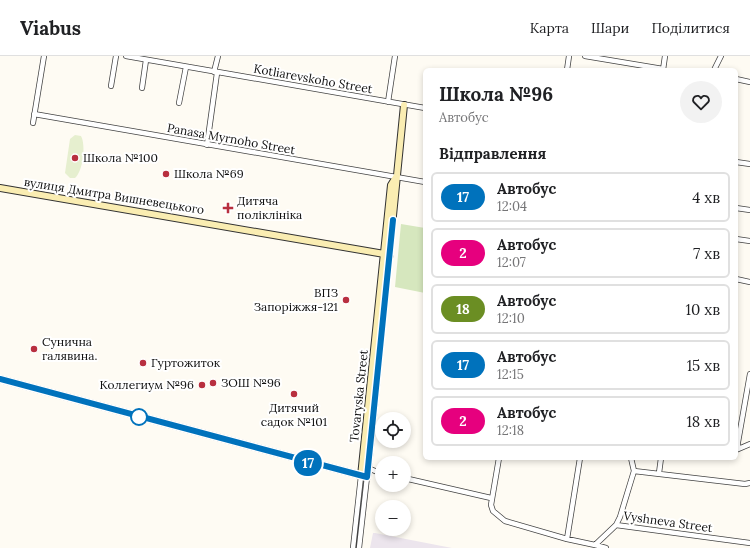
<!DOCTYPE html>
<html lang="uk">
<meta charset="utf-8">
<style>
body{margin:0;font-family:Lora,serif;background:#f2f2f2;color:#202124;height:100vh;display:flex;flex-direction:column;font-size:15px;white-space:nowrap}
*{box-sizing:border-box;margin:0}
p{font-size:13px;color:#757577}
.icon{flex:none;width:22px;height:22px;fill:none;stroke:currentColor;stroke-width:2;stroke-linecap:round;stroke-linejoin:round}
.map{position:relative;flex:1;overflow:hidden}
.details{position:absolute;left:423px;top:12px;width:315px;height:392px;display:flex;flex-direction:column;background:#fff;border-radius:6px;box-shadow:0 2px 6px #0003}
.details>*{flex:none}
.badge{padding:0 8px;border-radius:13px;font-size:14px;line-height:26px}
.fabs{position:absolute;left:375px;top:356px;display:grid;gap:8px}
.fabs a{display:grid;place-items:center;width:36px;height:36px;border-radius:50%;background:#fff;box-shadow:0 2px 6px #0003;font-size:20px}
.map>.badge{position:absolute;translate:-50% -50%;box-shadow:0 0 0 2px #fff}
h2{padding:0 16px;font-size:15px;line-height:36px}
.round{display:grid;place-items:center;flex:none;width:42px;height:42px;border-radius:21px;background:#f2f2f2}
.head{display:flex;align-items:center;justify-content:space-between;height:68px;padding:0 16px}
h1{font-size:19px;font-weight:700;line-height:30px}
ul{padding:0;list-style:none}
li{display:flex;align-items:center;gap:12px;height:50px;margin:0 8px 6px;padding:0 8px;border:2px solid #e0e0e0;border-radius:6px}
li div{flex:1}
li b{display:block;font-size:15px}
li em{font-style:normal}
li .badge{min-width:44px;font-weight:700;text-align:center}
header{display:flex;align-items:center;gap:24px;box-sizing:border-box;height:56px;padding:0 20px;background:#fff;border-bottom:1px solid #e0e0e0}
header strong{font-size:19px}
nav{display:flex;gap:22px;margin-inline-start:auto;font-size:14px}
.map>svg:first-child{display:block}
.industrial{fill:#ece5ed}
.green{fill:#d6e7be}
.pitch{fill:#e6efcf}
.lines{fill:none;stroke-linecap:round;stroke-linejoin:round}
.street-casing{stroke:#434343;stroke-width:6}
.secondary-casing{stroke:#323232;stroke-width:8}
.street{stroke:#fff;stroke-width:4.5}
.secondary{stroke:#faedb2;stroke-width:6}
.line-casing{stroke:#fff;stroke-width:9}
.line{stroke:#0072bc;stroke-width:6}
.poi-dot{fill:#b82f3f;stroke:#fff;stroke-width:1.5}
.stop-dot{fill:#fff;stroke:#0072bc;stroke-width:2}
.labels{text-anchor:middle;stroke-width:4;stroke-linejoin:round;paint-order:stroke}
.street-label{font-size:12px;fill:#101010;stroke:#fff}
.poi-label{font-size:12px;fill:#101010;stroke:#fff;text-anchor:start}
</style>
<header>
<strong>Viabus</strong>
<nav><a>Карта</a><a>Шари</a><a>Поділитися</a></nav>
</header>
<div class="map">
<svg width="750" height="492" viewBox="0 0 750 492">
<rect width="100%" height="100%" fill="#fefbf3"/>
<path class="industrial" d="M373,477H375L452,492H370Z"/>
<path class="green" d="M401,168L425,172V237L395,231Z"/>
<path class="pitch" d="M75,79L81,80C86,89 83,115 75,122H70L65,117L70,83Z"/>
<g class="lines">
<g class="street-casing">
<path id="street" d="M126,0L425,52
M585,0L663,13
M567,14L569,0
M663,14L665,0
M714,14L721,0
M214,16L218,0
M736,23L750,26
M111,30L116,0
M142,32L146,4
M388,46L395,0
M179,47L186,11
M34,58L425,126
M33,67L44,0
M207,89L217,17
M736,106L750,108
M736,152L750,154
M736,183L750,185
M736,223L750,226
M738,393V386L750,318
M736,394L750,388
M499,402L491,449L493,455L505,465L567,483L595,489L616,469
M631,402L634,415
M368,412L382,418
M634,415L620,461L616,469L750,487
M634,415L745,428L750,427
M659,417L661,402
M404,422L491,442
M567,483L580,402
M595,489L606,492
M353,492L361,420
M359,492L367,421"/>
</g>
<g class="secondary-casing">
<path id="secondary" d="M0,132L390,199
M0,323L367,421L404,49
M361,420L391,129L396,121"/>
</g>
<use href="#street" class="street"/>
<use href="#secondary" class="secondary"/>
</g>
<g class="lines">
<g class="line-casing">
<path id="line" d="M0,323L367,421L393,164"/>
</g>
<use href="#line" class="line"/>
</g>
<g class="poi-dot">
<circle cx="75" cy="102" r="4"/>
<circle cx="166" cy="118" r="4"/>
<path d="M226 146h4v4h4v4h-4v4h-4v-4h-4v-4h4z"/>
<circle cx="346" cy="244" r="4"/>
<circle cx="34" cy="293" r="4"/>
<circle cx="143" cy="307" r="4"/>
<circle cx="213" cy="327" r="4"/>
<circle cx="202" cy="329" r="4"/>
<circle cx="294" cy="338" r="4"/>
</g>
<circle class="stop-dot" cx="139" cy="361" r="8"/>
<g class="labels">
<g class="street-label">
<text transform="translate(313 23) rotate(10)" y="4">Kotliarevskoho Street</text>
<text transform="translate(231 83) rotate(10)" y="4">Panasa Myrnoho Street</text>
<text transform="translate(114 140) rotate(9)" y="4">вулиця Дмитра Вишневецького</text>
<text transform="translate(359 340) rotate(-84)" y="4">Tovaryska Street</text>
<text transform="translate(668 466) rotate(8)" y="4">Vyshneva Street</text>
</g>
<g class="poi-label">
<text x="83" y="106">Школа №100</text>
<text x="174" y="122">Школа №69</text>
<text x="237" y="149">Дитяча<tspan x="237" dy="14">поліклініка</tspan></text>
<text x="338" y="241" text-anchor="end">ВПЗ<tspan x="338" dy="14">Запоріжжя-121</tspan></text>
<text x="42" y="290">Сунична<tspan x="42" dy="14">галявина.</tspan></text>
<text x="151" y="311">Гуртожиток</text>
<text x="221" y="331">ЗОШ №96</text>
<text x="194" y="333" text-anchor="end">Коллегиум №96</text>
<text x="294" y="356" text-anchor="middle">Дитячий<tspan x="294" dy="14">садок №101</tspan></text>
</g>
</g>
</svg>
<div class="fabs">
<a><svg class="icon" aria-label="locate" viewBox="0 0 24 24"><circle cx="12" cy="12" r="6"/><path d="M12 2v4M12 18v4M2 12h4M18 12h4"/></svg></a>
<a>+</a>
<a>−</a>
</div>
<b class="badge" style="left:308px;top:407px;background:#0072bc;color:#fff">17</b>
<section class="details">
<div class="head"><div><h1>Школа №96</h1><p>Автобус</p></div><a class="round"><svg class="icon" aria-label="heart" viewBox="0 0 24 24"><path d="M12 20l-8-8c-3-5 5-10 8-4 3-6 11-1 8 4z"/></svg></a></div>
<h2>Відправлення</h2>
<ul>
<li><span class="badge" style="background:#0072bc;color:#fff">17</span><div><b>Автобус</b><p>12:04</p></div><em>4 хв</em></li>
<li><span class="badge" style="background:#e6007e;color:#fff">2</span><div><b>Автобус</b><p>12:07</p></div><em>7 хв</em></li>
<li><span class="badge" style="background:#6b8e23;color:#fff">18</span><div><b>Автобус</b><p>12:10</p></div><em>10 хв</em></li>
<li><span class="badge" style="background:#0072bc;color:#fff">17</span><div><b>Автобус</b><p>12:15</p></div><em>15 хв</em></li>
<li><span class="badge" style="background:#e6007e;color:#fff">2</span><div><b>Автобус</b><p>12:18</p></div><em>18 хв</em></li>
</ul>
</section>
</div>
